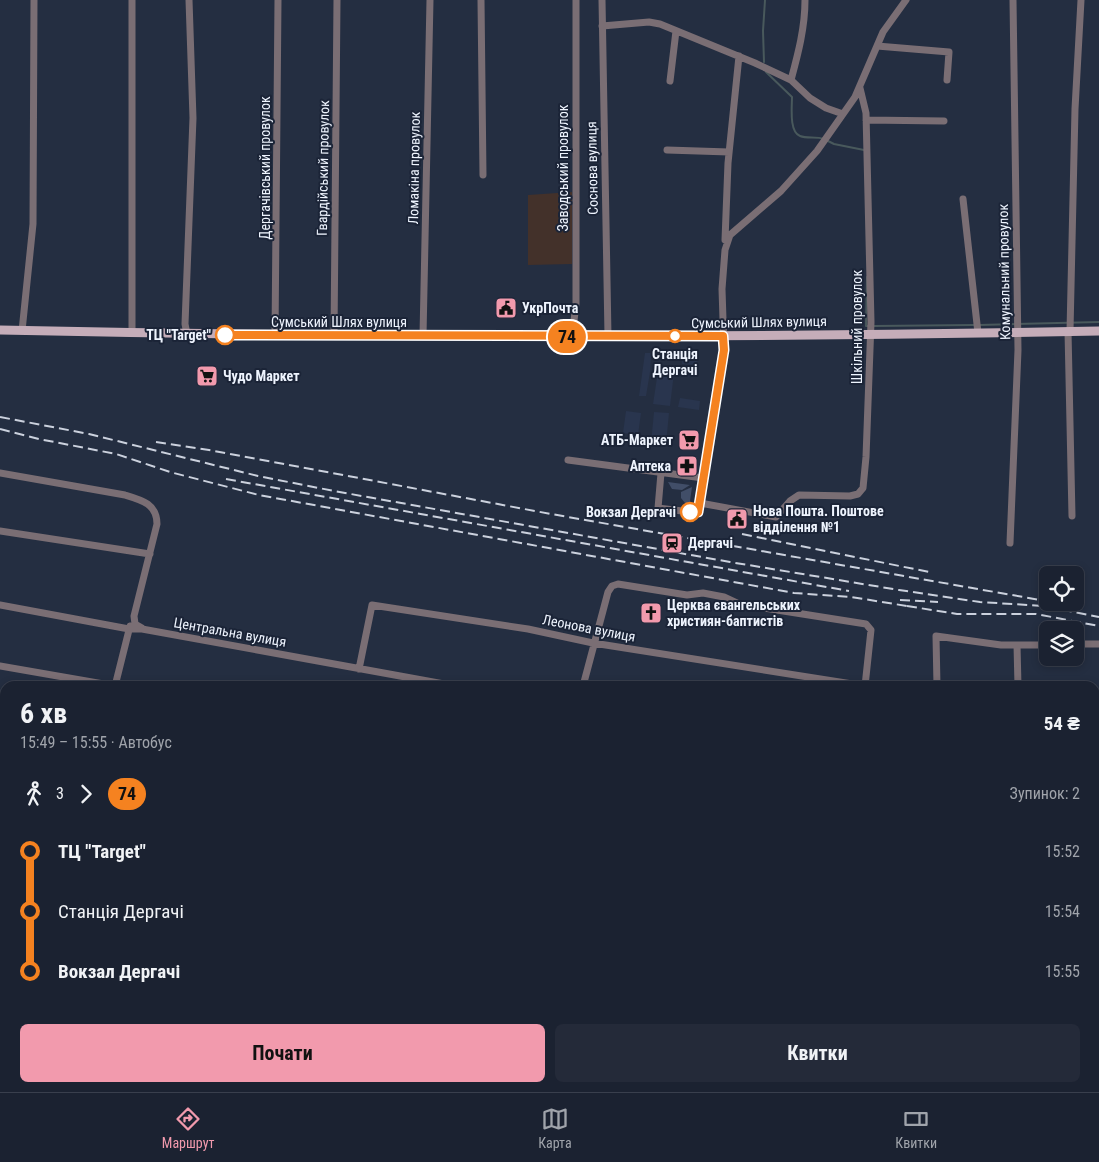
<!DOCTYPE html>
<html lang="uk">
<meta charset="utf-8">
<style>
body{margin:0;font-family:"Roboto Condensed",sans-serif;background:#242a39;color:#f1f3f6;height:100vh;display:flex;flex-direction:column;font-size:19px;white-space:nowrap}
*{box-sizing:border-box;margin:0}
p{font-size:16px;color:#a0a4ab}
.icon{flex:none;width:28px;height:28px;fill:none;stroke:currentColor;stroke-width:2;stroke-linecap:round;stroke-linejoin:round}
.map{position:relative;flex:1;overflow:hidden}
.sheet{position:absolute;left:0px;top:681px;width:1100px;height:411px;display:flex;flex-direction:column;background:#1b2231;border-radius:15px 15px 0 0;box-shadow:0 2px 8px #0003,0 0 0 1px #393f4d}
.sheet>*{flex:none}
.badge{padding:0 10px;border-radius:16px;font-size:18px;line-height:32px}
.controls{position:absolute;left:1039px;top:566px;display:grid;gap:10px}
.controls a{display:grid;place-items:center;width:45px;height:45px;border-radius:8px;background:#1b2231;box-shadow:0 2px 8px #0003,0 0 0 1px #393f4d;font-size:25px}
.map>.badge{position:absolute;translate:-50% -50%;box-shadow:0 0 0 2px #fff}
.legs{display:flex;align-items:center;gap:8px;height:55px;padding:0 20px;font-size:16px}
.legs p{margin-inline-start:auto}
.overview{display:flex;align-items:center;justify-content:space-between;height:85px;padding:0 20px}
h1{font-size:28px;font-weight:700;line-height:38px}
.primary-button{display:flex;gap:10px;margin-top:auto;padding:10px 20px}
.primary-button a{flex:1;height:58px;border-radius:8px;background:#f29aad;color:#111;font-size:20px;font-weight:700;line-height:58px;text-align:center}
.primary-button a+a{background:#242a39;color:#f1f3f6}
ul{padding:0 20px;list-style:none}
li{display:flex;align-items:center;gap:18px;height:60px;font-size:19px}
li i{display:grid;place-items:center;width:8px;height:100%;margin:0 6px;background:currentColor}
li i::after{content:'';width:12px;height:12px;margin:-6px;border:4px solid;border-radius:50%;background:#1b2231}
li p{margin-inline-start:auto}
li:first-child i{background:linear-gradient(#0000 50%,currentColor 0)}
li:last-child i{background:linear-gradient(currentColor 50%,#0000 0)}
.menu{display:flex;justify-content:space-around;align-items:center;height:70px;border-top:1px solid #393f4d;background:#1b2231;font-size:14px;color:#a0a4ab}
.menu a{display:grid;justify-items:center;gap:2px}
.menu .active{color:#f29aad}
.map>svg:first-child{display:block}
.built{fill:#29354e}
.education{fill:#43312a}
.green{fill:#414e68}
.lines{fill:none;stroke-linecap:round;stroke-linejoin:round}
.stream{stroke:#49595c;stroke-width:2}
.minor{stroke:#7a6e74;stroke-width:7}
.major{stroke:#c5adb9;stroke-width:9}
.rail{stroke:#cbd1dd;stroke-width:2;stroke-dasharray:10 5;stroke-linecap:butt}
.line-1-casing{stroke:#fff;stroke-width:11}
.line-1{stroke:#f58220;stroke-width:8}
.stop-1-dot{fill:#fff;stroke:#f58220;stroke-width:2.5}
.labels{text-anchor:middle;stroke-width:4;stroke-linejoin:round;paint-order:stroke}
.street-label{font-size:14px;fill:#eef4fe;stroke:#1b2437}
.poi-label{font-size:14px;font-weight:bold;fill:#eef4fe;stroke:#1b2437;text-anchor:start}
.stop-label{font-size:14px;font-weight:bold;fill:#eef4fe;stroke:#1b2437;text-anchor:end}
</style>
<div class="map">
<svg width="1099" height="1092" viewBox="0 0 1099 1092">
<rect width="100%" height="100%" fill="#242e41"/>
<path class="built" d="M683,350L698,351L697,365L682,364Z
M645,353H651L650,372L646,396H639Z
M683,367L695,368L694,377L681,376Z
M658,371L674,373L670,406L653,404Z
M680,398L700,401L699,410L678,407Z
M626,411L641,413L638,435L623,433Z
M654,412L669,413L666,444L651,443Z"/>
<path class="education" d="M572,192V264L528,265V195Z"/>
<path class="green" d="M668,482L690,485L682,490L672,489Z
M692,487L689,508L681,498V492Z"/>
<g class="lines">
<path class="stream" d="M764,62L763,31L765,0
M766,72L792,97C792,107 789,132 800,136C807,139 816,136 824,139
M828,141L834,144L864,150
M867,277L866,326H869
M979,325L1099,322
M874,326L974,325"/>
<path class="minor" d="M481,0L483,175
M602,0L608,336
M602,26L649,22L660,24L755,63L791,80L810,98L826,108L843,114
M877,46L949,52L947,80
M791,80C798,54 805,28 805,0
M670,81L676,31
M866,120L944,121
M667,150L729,152
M963,199L978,333
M725,240L728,163L739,56
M22,331L33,224L34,0
M1068,331L1072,516
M1070,331L1075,109L1081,0
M132,333V0
M187,334L185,324L193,118L189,0
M275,336L278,0
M334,336L337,0
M423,336L430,0
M572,337L576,304V0
M568,460L703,478
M0,473L125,495C142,500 157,504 157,524L134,616L135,624L142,628
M661,473L658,508L698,513L724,350L722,289L725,250L730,235L781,191L817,151L855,97L883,32L906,0
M700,503L776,517L790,501L799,495L850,496L858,494L863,488L866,457L871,322L866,113L860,88
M0,531L150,554
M1010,543L1018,350L1013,0
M0,605L129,629H142L455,686
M1075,644H1099
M1017,645L1018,686
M0,666L115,686
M359,669L372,605L528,629L593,643L865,686
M115,686L130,626
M583,686L608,592L612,586L618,584L687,595L703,593L724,597L739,604L866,624L871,630L865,686
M937,686L936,636L1001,645H1048
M0,728L5,729
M1095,739L1099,741
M0,818L5,819
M0,865L5,866
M0,924L5,925
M0,1038L5,1039
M215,1088L235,1092
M1006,1088L1012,1092
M32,1092L33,1088
M273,1092L274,1088
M657,1092L666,1088"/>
<path class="major" d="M0,330C366,338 733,338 1099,331"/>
<path class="rail" d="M0,417L89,434L258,476L334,491L730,562L899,590L980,602L1044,606L1099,617
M0,429L39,439L116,454L170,472L259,495L794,593L851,597L907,606
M156,442L209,450L551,514L1046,601
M226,479L849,591
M742,534L929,572
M900,600L938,602
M907,606L957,614H1036L1099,626"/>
</g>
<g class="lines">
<g class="line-1-casing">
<path id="line-1" d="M225,335L723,336L724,350L698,512H690"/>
</g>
<use href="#line-1" class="line-1"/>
</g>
<defs>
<g id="civic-square" transform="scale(1.125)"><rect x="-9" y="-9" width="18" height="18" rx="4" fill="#f29aad" stroke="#1b2437"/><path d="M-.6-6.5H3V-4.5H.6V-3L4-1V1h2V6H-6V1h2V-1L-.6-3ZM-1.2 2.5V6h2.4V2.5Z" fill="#111"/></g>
<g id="supermarket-square" transform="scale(1.125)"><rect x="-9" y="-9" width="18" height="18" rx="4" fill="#f29aad" stroke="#1b2437"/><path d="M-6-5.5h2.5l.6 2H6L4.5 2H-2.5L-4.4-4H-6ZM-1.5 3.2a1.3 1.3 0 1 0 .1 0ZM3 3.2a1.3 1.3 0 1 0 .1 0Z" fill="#111"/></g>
<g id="pharmacy-square" transform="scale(1.125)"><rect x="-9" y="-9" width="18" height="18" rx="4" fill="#f29aad" stroke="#1b2437"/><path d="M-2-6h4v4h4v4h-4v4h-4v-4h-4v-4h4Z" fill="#111"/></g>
<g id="station-square" transform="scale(1.125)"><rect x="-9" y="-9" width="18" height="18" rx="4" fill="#f29aad" stroke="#1b2437"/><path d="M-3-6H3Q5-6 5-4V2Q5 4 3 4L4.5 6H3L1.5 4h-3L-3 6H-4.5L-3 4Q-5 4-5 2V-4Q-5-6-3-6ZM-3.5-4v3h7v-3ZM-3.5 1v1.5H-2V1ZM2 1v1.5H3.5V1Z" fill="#111"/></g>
<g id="church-square" transform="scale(1.125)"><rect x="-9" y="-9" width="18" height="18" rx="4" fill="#f29aad" stroke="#1b2437"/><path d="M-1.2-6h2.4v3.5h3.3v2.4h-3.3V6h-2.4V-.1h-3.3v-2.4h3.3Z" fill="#111"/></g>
</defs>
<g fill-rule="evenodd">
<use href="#civic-square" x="506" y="308"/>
<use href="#supermarket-square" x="207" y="376"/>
<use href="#supermarket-square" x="689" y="440"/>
<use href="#pharmacy-square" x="687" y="466"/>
<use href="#civic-square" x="737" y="519"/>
<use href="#station-square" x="672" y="543"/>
<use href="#church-square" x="651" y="613"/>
</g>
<g class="stop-1-dot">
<circle cx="225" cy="335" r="9"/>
<circle cx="675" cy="336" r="6"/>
<circle cx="690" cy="512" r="9"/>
</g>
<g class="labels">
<g class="street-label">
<text transform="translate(265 168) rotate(-90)" y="5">Дергачівський провулок</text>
<text transform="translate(323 168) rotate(-89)" y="5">Гвардійський провулок</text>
<text transform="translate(414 168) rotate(-89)" y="5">Ломакіна провулок</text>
<text transform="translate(563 168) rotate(-90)" y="5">Заводський провулок</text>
<text transform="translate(592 168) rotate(-91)" y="5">Соснова вулиця</text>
<text transform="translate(1004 272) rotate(-91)" y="5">Комунальний провулок</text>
<text x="339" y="327">Сумський Шлях вулиця</text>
<text transform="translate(759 322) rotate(-1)" y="5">Сумський Шлях вулиця</text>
<text transform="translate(857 327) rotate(-90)" y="5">Шкільний провулок</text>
<text transform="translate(589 628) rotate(11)" y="5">Леонова вулиця</text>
<text transform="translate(230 632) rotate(10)" y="5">Центральна вулиця</text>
</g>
<g class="poi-label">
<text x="522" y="313">УкрПочта</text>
<text x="223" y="381">Чудо Маркет</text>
<text x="673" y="445" text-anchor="end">АТБ-Маркет</text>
<text x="671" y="471" text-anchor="end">Аптека</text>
<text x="753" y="516">Нова Пошта. Поштове<tspan x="753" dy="16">відділення №1</tspan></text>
<text x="688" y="548">Дергачі</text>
<text x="667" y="610">Церква євангельських<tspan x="667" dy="16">християн-баптистів</tspan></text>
</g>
<g class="stop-label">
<text x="211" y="340">ТЦ "Target"</text>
<text x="675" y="359" text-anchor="middle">Станція<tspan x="675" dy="16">Дергачі</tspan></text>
<text x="676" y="517">Вокзал Дергачі</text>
</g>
</g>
</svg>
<div class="controls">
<a><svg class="icon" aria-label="locate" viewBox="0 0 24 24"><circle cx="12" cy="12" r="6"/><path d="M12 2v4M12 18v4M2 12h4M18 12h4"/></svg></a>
<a><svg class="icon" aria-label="layers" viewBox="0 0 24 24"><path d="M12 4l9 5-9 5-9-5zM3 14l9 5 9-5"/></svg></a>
</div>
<b class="badge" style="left:567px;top:337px;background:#f58220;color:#111">74</b>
<section class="sheet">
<div class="overview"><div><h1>6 хв</h1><p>15:49 – 15:55 · Автобус</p></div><b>54 ₴</b></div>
<div class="legs"><svg class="icon" aria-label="walk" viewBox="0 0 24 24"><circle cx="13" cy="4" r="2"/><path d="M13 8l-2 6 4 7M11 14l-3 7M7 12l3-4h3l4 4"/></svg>3<svg class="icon" aria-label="forward" viewBox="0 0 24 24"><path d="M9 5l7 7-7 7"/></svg><b class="badge" style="background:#f58220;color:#111">74</b><p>Зупинок: 2</p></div>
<ul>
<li><i style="color:#f58220"></i><b>ТЦ &quot;Target&quot;</b><p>15:52</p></li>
<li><i style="color:#f58220"></i><span>Станція Дергачі</span><p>15:54</p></li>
<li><i style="color:#f58220"></i><b>Вокзал Дергачі</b><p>15:55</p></li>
</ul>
<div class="primary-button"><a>Почати</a><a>Квитки</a></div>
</section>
</div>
<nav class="menu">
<a class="active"><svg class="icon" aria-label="directions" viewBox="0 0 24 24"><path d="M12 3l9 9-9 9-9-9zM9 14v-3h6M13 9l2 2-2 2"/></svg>Маршрут</a>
<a><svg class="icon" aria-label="map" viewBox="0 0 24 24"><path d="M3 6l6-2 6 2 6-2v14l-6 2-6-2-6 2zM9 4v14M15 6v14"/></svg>Карта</a>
<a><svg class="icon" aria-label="tickets" viewBox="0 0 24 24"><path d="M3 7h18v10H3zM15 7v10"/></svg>Квитки</a>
</nav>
